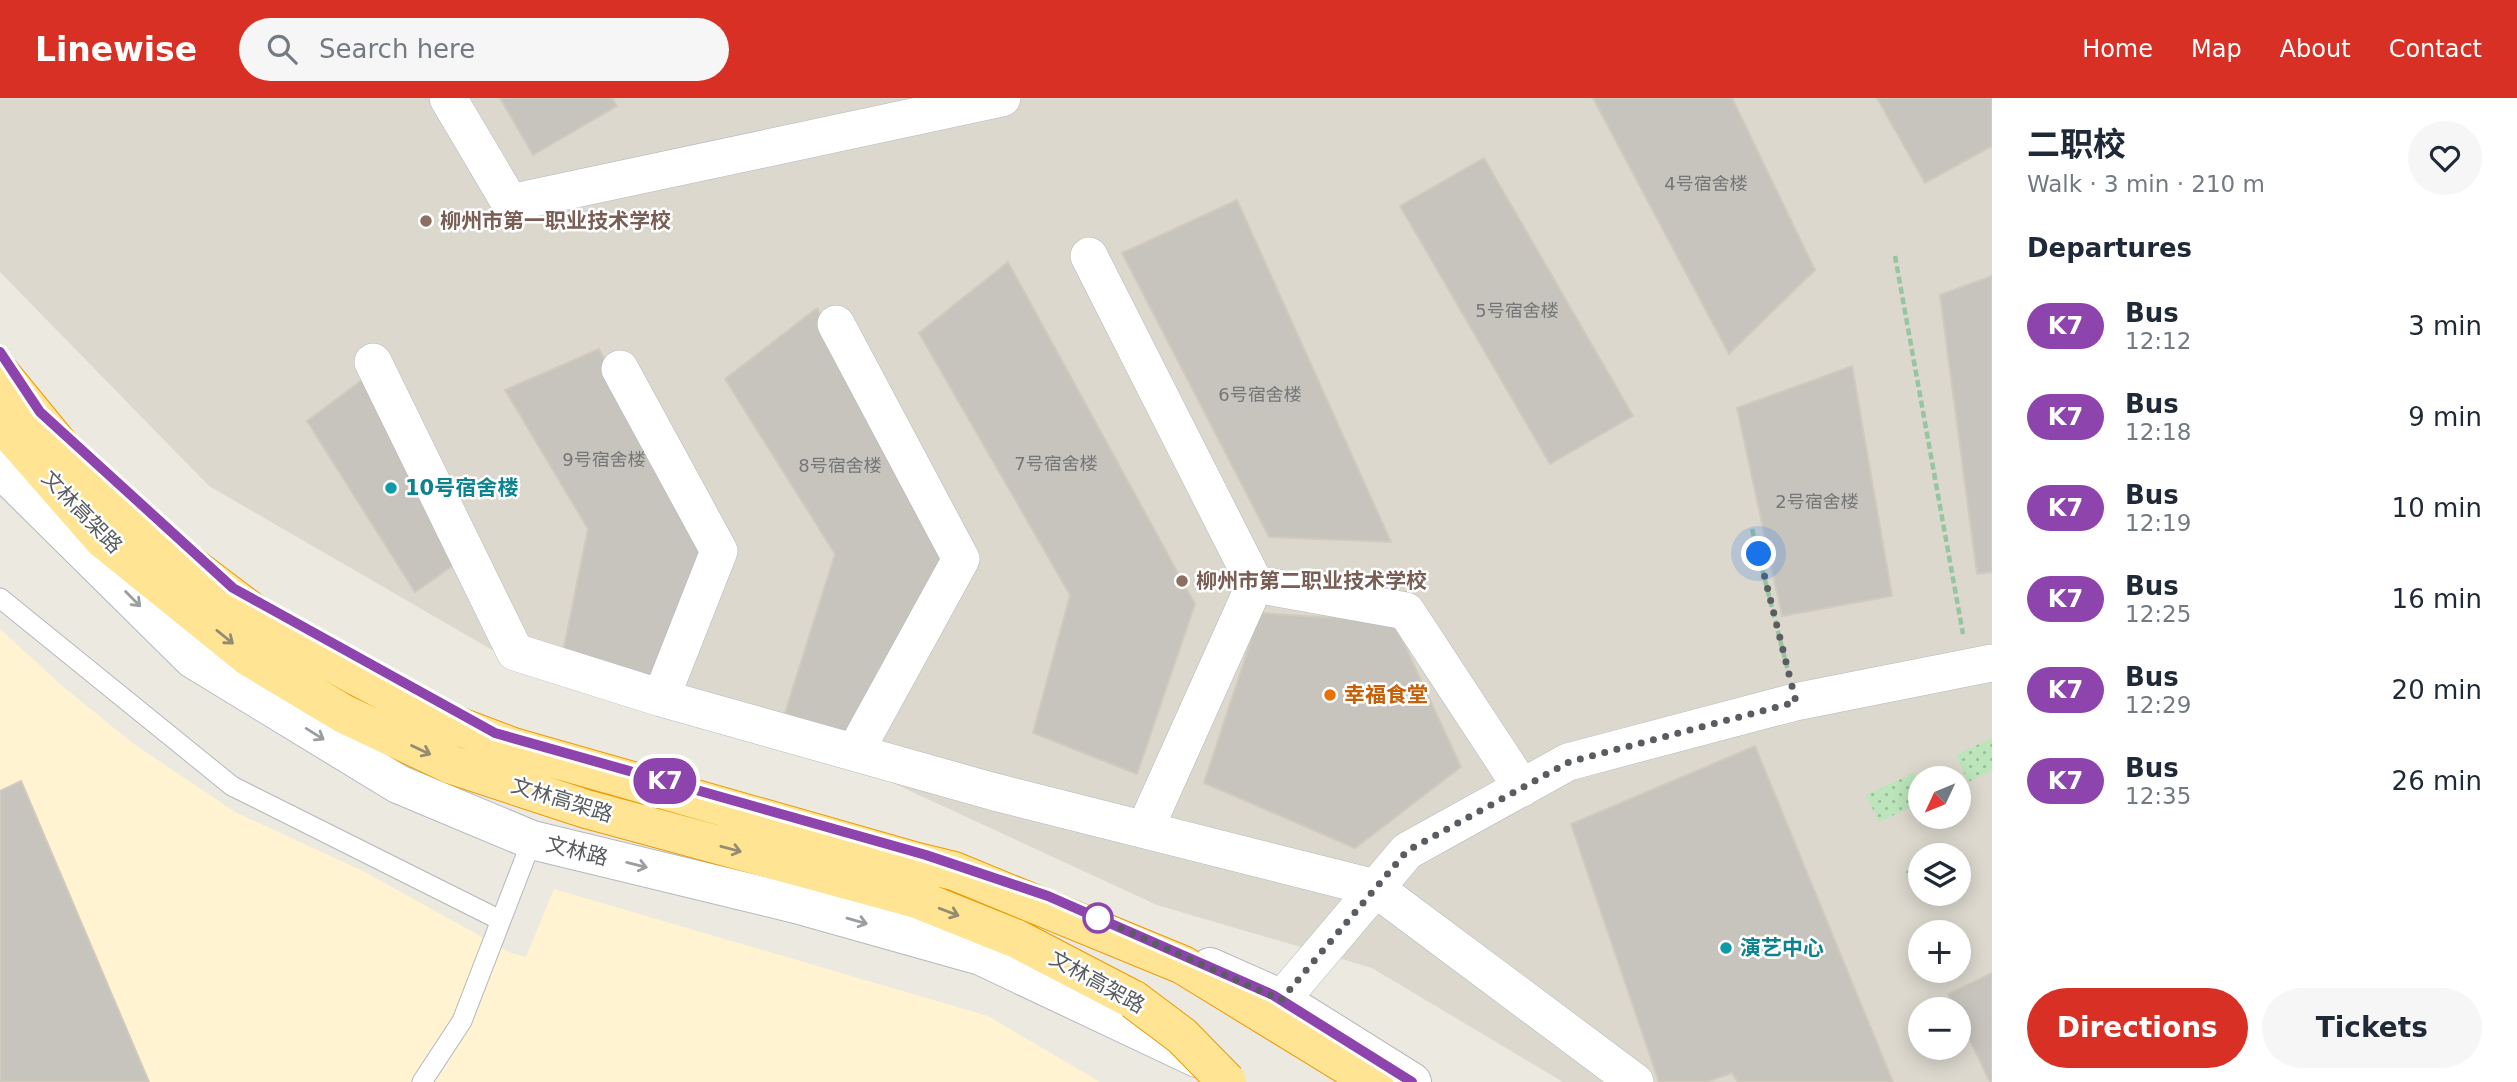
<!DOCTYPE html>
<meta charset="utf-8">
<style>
body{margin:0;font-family:"DejaVu Sans","Noto Sans SC",sans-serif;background:#f6f6f7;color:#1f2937;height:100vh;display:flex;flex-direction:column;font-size:26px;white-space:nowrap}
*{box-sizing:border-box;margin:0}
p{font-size:23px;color:#747a83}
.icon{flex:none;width:38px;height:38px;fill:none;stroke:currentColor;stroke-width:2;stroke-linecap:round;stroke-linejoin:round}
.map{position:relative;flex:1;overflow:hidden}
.drawer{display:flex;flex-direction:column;background:#fff;width:525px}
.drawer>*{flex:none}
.badge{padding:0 14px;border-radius:23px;font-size:24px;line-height:46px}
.needle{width:46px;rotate:226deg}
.buttons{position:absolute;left:1908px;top:668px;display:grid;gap:14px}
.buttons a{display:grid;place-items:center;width:63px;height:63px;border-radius:50%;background:#fff;box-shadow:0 4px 18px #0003;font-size:35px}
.you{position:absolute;width:35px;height:35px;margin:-18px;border:5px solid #fff;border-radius:50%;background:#1a73e8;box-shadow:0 0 0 10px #1a73e833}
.map>.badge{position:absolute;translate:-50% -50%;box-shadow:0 0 0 4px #fff}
h2{padding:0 35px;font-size:26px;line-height:63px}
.round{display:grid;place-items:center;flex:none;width:74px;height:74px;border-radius:37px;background:#f6f6f7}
.headline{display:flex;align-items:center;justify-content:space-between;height:119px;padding:0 35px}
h1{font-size:33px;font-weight:700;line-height:52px}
.action{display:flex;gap:14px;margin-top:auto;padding:14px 35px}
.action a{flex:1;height:80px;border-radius:42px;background:#d93025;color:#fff;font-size:28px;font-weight:700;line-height:80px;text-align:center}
.action a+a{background:#f6f6f7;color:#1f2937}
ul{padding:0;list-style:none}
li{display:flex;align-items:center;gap:21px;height:91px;padding:0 35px}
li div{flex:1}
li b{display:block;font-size:26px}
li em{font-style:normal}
li .badge{min-width:77px;font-weight:700;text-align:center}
header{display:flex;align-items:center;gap:42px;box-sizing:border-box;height:98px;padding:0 35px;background:#d93025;color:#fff}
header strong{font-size:33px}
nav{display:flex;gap:38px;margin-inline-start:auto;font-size:24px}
.search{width:490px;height:63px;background:#f6f6f7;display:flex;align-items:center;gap:18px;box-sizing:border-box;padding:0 24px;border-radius:38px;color:#747a83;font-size:26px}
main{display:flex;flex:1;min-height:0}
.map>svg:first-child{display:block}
.commercial{fill:#fff3d2}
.education{fill:#dcd8ce;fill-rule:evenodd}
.grass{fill:url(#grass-dots)}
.building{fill:#c7c4bd;stroke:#d1cabe;stroke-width:2}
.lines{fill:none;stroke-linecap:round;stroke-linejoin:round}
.service-casing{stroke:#b3b7bb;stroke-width:21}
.minor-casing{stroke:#b3b7bb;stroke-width:38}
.secondary-casing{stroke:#b4b8bd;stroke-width:40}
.trunk-casing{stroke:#ec9a00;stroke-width:40}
.path{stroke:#94c6a1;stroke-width:4.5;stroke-dasharray:7 3.5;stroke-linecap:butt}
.service{stroke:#fff;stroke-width:19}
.minor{stroke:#fff;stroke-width:37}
.secondary{stroke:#fff;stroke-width:38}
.trunk{stroke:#ffe493;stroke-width:38}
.trunk-bridge-casing{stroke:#ec9a00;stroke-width:40;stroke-linecap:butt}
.trunk-bridge{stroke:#ffe493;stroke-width:38}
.oneway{stroke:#9b9ea0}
.oneway2{stroke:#938c72}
.line-casing{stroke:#fff;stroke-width:16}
.line{stroke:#8e44ad;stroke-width:10}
.walk{stroke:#595d61;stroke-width:7;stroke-dasharray:0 12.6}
.education-dot{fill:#8d6e63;stroke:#fff;stroke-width:2.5}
.culture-dot{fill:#0f9aa8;stroke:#fff;stroke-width:2.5}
.food-dot{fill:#e8710a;stroke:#fff;stroke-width:2.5}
.stop-dot{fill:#fff;stroke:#8e44ad;stroke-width:3.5}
.labels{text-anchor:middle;stroke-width:5;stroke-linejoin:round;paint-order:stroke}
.number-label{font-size:18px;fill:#747778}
.education-label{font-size:21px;font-weight:bold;fill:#785e54;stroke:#fff;text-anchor:start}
.culture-label{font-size:21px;font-weight:bold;fill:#0d838f;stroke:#fff;text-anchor:start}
.street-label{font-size:21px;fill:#595d61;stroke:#fff}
.food-label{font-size:21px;font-weight:bold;fill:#c56008;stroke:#fff;text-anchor:start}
</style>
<header>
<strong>Linewise</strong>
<div class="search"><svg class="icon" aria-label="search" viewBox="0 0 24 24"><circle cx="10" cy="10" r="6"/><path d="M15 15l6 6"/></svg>Search here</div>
<nav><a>Home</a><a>Map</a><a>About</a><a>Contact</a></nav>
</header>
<main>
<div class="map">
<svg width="1992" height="984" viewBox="0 0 1992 984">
<defs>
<pattern id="grass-dots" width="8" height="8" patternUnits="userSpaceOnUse" patternTransform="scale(1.75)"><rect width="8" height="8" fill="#bce5bb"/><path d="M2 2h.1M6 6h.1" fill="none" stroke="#9cbd9b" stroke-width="1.8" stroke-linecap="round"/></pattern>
</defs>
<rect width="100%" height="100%" fill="#ece9e0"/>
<path class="commercial" d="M0,531L60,586L131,644L235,714L363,773L511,855L526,859L554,791L988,918L1100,984H0Z"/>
<path class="education" d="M0,0H1992V984H1563L1372,870L1157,807L869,674L537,578L209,388L0,174ZM1920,681H1958V719H1920ZM1920,758H1958V796H1920ZM1920,835H1958V873H1920ZM1920,912H1958V950H1920Z"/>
<path class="grass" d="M1992,640V673L1968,684L1956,657Z
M1916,674L1920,683V705L1879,724L1866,697Z
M1920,767V796H1927L1918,801L1905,774Z"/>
<path class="building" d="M500,0H612L617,8L533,57Z
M1593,0H1732L1815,172L1729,256Z
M1877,0H1992V48L1925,85Z
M1484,60L1633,318L1550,366L1400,108Z
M1237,102L1391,444L1269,439L1122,155Z
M1008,164L1195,506L1137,676L1033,635L1070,497L919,235Z
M1992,178V474L1977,476L1940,197Z
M817,210L946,456L848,642L785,615L835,456L725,281Z
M599,251L709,448L665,593L560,569L588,431L505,292Z
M1852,268L1892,498L1782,518L1737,310Z
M370,276L468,457L415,494L307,323Z
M1260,515L1394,524L1461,669L1355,750L1204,685Z
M1755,648L1893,984H1738L1732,975L1706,984H1659L1571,726Z
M21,683L149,984H0V693Z
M1992,875V984H1990L1958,918V912H1955L1948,896Z"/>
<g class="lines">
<g class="service-casing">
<path id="service" d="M0,500L232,688L500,822
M422,984L462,923L532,742"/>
</g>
<g class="minor-casing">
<path id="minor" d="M448,0L510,105L1002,0
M1089,158L1255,486L1145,731
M836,226L961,461L855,654
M373,264L515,554L661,600L991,693L1375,790L1635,984
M620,271L719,453L661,600
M1255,486L1406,513L1522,690
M1281,902L1407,753L1568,664L1795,604L1992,565"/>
</g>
<g class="secondary-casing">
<path id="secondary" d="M0,365L11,381L193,561L398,686L532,742L796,806L981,858L1197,960
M1210,869L1273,897L1412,984"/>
</g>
<g class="trunk-casing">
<path id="trunk" d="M0,275L77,369L138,428L281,536L354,577L436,620L513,649L917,764L954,773L1183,867L1374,984
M0,323L103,441L249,559L344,616L452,667L586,711L917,801L1017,841L1134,902"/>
</g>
<path class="path" d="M1895,158L1963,536
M1752,431L1788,573"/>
<use href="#service" class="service"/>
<use href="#minor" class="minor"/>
<use href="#secondary" class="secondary"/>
<use href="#trunk" class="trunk"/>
<g class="trunk-bridge-casing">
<path id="trunk-bridge" d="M1134,902L1182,938L1227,984"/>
</g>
<use href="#trunk-bridge" class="trunk-bridge"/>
</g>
<defs><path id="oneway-shaft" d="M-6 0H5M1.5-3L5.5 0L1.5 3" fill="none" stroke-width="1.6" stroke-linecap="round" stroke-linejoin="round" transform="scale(1.75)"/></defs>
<g class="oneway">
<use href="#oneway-shaft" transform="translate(133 501) rotate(45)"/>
<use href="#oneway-shaft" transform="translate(315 636) rotate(32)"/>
<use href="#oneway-shaft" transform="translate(637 767) rotate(14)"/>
<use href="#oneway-shaft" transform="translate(857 823) rotate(16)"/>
</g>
<g class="oneway2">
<use href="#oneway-shaft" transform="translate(225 539) rotate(39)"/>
<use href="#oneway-shaft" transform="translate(421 652) rotate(25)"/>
<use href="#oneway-shaft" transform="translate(731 751) rotate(15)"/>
<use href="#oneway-shaft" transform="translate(949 814) rotate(21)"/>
</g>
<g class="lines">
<g class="line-casing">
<path id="line" d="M0,254L40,314L233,490L495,635L926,757L1048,798L1273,897L1412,984"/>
</g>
<use href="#line" class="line"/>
<path class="walk" d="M1098,820L1281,902L1407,753L1569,664L1796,604L1759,456"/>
</g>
<g class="education-dot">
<circle cx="426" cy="123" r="7"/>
<circle cx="1182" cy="483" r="7"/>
</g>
<g class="culture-dot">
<circle cx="391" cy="390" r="7"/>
<circle cx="1726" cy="850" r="7"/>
</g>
<circle class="food-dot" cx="1330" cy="597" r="7"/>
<circle class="stop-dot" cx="1098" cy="820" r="14"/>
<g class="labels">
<g class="number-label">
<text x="1706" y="92">4号宿舍楼</text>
<text x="1517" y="219">5号宿舍楼</text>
<text x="1260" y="303">6号宿舍楼</text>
<text x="604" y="368">9号宿舍楼</text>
<text x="1056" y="372">7号宿舍楼</text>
<text x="840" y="374">8号宿舍楼</text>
<text x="1817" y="410">2号宿舍楼</text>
</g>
<g class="education-label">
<text x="440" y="130">柳州市第一职业技术学校</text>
<text x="1196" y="490">柳州市第二职业技术学校</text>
</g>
<g class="culture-label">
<text x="405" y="397">10号宿舍楼</text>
<text x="1740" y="857">演艺中心</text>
</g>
<g class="street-label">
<text transform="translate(82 414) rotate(46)" y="7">文林高架路</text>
<text transform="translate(562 702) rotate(17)" y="7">文林高架路</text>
<text transform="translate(577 753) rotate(14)" y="7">文林路</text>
<text transform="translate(1097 884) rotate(29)" y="7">文林高架路</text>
</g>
<g class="food-label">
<text x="1344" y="604">幸福食堂</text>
</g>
</g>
</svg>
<div class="buttons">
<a><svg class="needle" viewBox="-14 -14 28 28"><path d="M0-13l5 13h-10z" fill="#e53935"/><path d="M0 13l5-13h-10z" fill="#747a83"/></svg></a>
<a><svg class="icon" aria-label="layers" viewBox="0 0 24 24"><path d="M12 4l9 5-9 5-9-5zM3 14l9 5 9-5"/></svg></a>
<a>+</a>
<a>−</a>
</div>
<div class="you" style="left:1759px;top:456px"></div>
<b class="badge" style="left:665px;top:683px;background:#8e44ad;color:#fff">K7</b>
</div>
<section class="drawer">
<div class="headline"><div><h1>二职校</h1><p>Walk · 3 min · 210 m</p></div><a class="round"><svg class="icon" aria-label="heart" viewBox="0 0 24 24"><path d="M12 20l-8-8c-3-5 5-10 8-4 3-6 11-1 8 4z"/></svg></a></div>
<h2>Departures</h2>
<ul>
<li><span class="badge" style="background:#8e44ad;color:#fff">K7</span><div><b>Bus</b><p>12:12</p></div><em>3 min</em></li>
<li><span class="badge" style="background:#8e44ad;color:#fff">K7</span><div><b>Bus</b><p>12:18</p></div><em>9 min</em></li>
<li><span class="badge" style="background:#8e44ad;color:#fff">K7</span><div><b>Bus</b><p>12:19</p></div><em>10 min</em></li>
<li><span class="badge" style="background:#8e44ad;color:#fff">K7</span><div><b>Bus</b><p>12:25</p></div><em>16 min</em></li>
<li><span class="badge" style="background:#8e44ad;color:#fff">K7</span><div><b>Bus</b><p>12:29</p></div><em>20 min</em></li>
<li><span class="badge" style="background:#8e44ad;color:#fff">K7</span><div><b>Bus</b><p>12:35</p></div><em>26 min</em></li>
</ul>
<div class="action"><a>Directions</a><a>Tickets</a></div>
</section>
</main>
